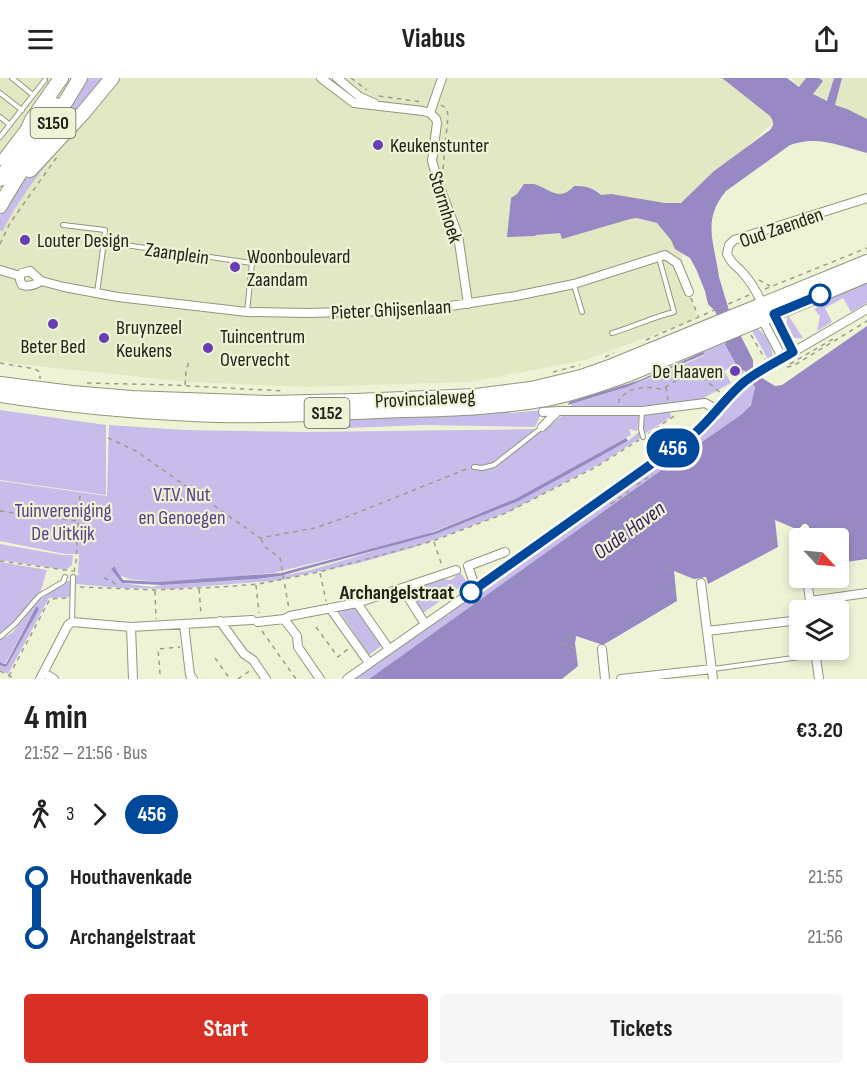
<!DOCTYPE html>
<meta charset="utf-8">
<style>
body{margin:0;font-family:"Sofia Sans Condensed",sans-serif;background:#f6f6f6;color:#222;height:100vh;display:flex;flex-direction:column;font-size:22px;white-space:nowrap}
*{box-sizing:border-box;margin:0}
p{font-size:20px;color:#767676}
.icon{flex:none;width:33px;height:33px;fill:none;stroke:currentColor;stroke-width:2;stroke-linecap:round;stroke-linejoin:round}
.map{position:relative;height:601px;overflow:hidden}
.drawer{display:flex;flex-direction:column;background:#fff;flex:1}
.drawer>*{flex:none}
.badge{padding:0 12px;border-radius:20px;font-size:21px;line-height:39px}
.needle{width:39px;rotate:116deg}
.buttons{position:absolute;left:789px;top:450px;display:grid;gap:12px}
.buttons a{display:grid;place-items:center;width:60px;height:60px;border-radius:6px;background:#fff;box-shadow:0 3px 9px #0003;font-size:30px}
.map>.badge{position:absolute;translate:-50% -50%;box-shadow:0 0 0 3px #fff}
.legs{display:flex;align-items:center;gap:9px;height:66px;padding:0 24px;font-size:20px}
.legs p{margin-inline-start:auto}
.headline{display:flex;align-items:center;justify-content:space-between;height:102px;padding:0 24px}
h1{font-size:33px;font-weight:700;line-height:45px}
.button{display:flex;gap:12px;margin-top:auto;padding:12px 24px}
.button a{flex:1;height:69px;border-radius:6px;background:#d93025;color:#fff;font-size:24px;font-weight:700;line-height:69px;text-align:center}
.button a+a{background:#f6f6f6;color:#222}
ul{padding:0 24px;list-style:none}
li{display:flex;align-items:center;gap:21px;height:60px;font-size:22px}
li i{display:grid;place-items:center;width:9px;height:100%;margin:0 8px;background:currentColor}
li i::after{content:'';width:15px;height:15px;margin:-8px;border:4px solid;border-radius:50%;background:#fff}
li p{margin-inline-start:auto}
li:first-child i{background:linear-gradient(#0000 50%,currentColor 0)}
li:last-child i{background:linear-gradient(currentColor 50%,#0000 0)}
header{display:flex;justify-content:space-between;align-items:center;height:78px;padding:0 24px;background:#fff;font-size:27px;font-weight:700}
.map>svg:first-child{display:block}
.built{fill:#e3e8c4}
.green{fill:#c7bcea;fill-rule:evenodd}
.water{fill:#9889c4}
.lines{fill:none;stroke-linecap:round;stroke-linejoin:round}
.service-casing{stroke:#93967b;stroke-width:6}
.minor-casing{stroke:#93967b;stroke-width:10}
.primary-casing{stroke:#93967b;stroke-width:16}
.path{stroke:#9b9e89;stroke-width:1.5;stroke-dasharray:4.5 4.5;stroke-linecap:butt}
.service{stroke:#fff;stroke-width:4}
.minor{stroke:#fff;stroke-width:8}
.primary{stroke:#fff;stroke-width:14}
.line-1-casing{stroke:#fff;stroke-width:14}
.line-1{stroke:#004899;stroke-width:9}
.poi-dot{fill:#693db4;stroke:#eff3d6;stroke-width:2}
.stop-1-dot{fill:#fff;stroke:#004899;stroke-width:3}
.labels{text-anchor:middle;stroke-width:4.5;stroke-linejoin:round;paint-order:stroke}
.shield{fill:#eff3d6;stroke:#5f6151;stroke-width:1.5}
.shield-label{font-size:18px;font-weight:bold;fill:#212218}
.poi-label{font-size:20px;fill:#212218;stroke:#eff3d6;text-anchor:start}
.street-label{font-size:20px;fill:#212218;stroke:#eff3d6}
.park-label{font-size:20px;fill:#573f89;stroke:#eff3d6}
.stop-label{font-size:20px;font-weight:bold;fill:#212218;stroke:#eff3d6;text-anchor:end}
.water-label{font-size:21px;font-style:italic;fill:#351a60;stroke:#eff3d6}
</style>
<header><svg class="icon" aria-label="menu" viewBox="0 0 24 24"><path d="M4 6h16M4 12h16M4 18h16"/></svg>Viabus<svg class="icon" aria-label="share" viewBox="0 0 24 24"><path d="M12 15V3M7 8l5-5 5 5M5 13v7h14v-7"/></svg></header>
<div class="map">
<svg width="867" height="601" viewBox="0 0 867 601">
<rect width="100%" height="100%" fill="#eff3d6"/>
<path class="built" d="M0,0H728L779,39L683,128L682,181L697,241L585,282L471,304L307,309L188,304L17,286L0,283Z
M790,0H867V41L825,27Z"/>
<path class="green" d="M87,0H109L31,87L79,11Z
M115,0H120C80,50 31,96 2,154L0,152V138L15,113Z
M867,202V225L851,234L843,220L825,230L832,244L817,253L820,238L814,231L827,225V222L844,212Z
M788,237L803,260C786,262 784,250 788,237Z
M751,251C753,251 755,250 757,251C766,254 773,271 773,280L769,283Z
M727,261L725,268L738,290L745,293L740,298L733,288L724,293L731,305L700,322L669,326L620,330L572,329L571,326C617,314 661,297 705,277L702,272Z
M753,306C758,318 751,329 742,336L653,398L369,601H354L446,536L448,538L449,537L448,534L468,520L470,521L473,519L474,520L475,518L474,516L606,423L697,361L720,340L737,318Z
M0,332L106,347V417L0,402Z
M510,332V335L543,332L535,349L424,347L323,351L325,341Z
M670,334L671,339L646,355L643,354V339L645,336Z
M563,337H639L637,353L629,351L631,357L517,420L410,463L436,456L519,423L628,363L640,353L642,359L598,387L508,434L415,469L359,485L273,503L231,506L172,511L122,510L76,506L74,499L80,496L78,495L79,476H65L0,463V403L107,418L109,347L184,352L308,354L546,351ZM391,468L311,492L281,498L258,501L162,507L152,509L122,505L111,490L114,488L121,498L129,501L159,504L210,501L273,495L363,473Z
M0,466L62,477H73L72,487L67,491H61L0,482Z
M0,484L47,492L40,515L32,522L19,539L0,556Z
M458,491L467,504L423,535L409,513L441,501L451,502L457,497L454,493Z
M66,503H71L70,519L49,520L8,596L0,592V587L5,589L7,588L39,530L36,529L5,586L0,584V562L12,555L39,522Z
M357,528L382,565L380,569L369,577L338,531Z"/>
<path class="water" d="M722,0H787L799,9L806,0H819L823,3L813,16L827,23L834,0H842L835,27L847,31L867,41V75C840,68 818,57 790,67L726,113C701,143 715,166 719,199L731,239L747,270L753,282V288L762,300L775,308L782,307L867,248V481L839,485L838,460H808L806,450L796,451L775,442L778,469L708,506L706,499L694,501L674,493L677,523L603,567L576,558L575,565L578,588L562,601H369L653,398L742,336L751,327L755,310L745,293L738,290L725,267L727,261L715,233L708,226L705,213L696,191L690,180L675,171L671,162L657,145L637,140L630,141L562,161L560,155L536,157L535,158L507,159L511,120L517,116L524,106C527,106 530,106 534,106C549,110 559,125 574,108C585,108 592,109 601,117L611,116L665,125H681L714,93L770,52C774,47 774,43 770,38Z
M703,274L705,276L627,309L568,327L569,324L640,302Z
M626,360L628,363L519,423L436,456L280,498L257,501L162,507L122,505L111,491L114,488L123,502L159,504L281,495L434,454L517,420Z
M36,529H38L39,531L7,588L5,589L0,587V584L4,586H6Z"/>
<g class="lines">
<g class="service-casing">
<path id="service" d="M12,0L33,17
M0,15L22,32
M0,39L10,47
M0,59L45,2
M63,147L105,152L104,164
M574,207L582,234
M97,215L104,164L252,185L247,234
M612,255C633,249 653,239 674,234L659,180
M642,333L641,351L643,359
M474,389L482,390L494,387L541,350
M72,544L73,499
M0,559L15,546L39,518L63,504L65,499
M713,591L815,577"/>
</g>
<g class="minor-casing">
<path id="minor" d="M321,0L354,25L423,33L430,35L436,41L437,45L432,83L439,107L458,157L468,226
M337,0L360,19L374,25
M430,35L442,0
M0,83L26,49
M0,192L20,198
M20,198V202L22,207C29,209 35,207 41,203L64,209L118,219L247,234L308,235L424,232L516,218L574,206L665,177L677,185L689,214
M20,198L22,195L30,193L41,203
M762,226C757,214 752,205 743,195C735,186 732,187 727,176L729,167L734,162L867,120
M774,236L793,274
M762,241L783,281
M543,334L558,333
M542,349L558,333H642L705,325L718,332
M802,460V454L805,450
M807,500L811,532
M701,505L713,601
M403,511L425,546
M476,511L468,488L505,474
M810,523L867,515
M357,525L389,571
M330,530L369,585
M284,541L297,558L298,569L320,601
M220,543L244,576L253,582L266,601
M258,544L284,541L290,538L357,525L456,492
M184,546L190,597L193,601
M131,549L133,601
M707,553L800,542
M602,571L605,601
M815,572L819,601
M44,595L54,601
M40,601L68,547L72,544L131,549L252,542
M347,601L516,483L695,355C714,339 728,319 745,302L867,231
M621,601L712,591"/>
</g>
<g class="primary-casing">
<path id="primary" d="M26,55L32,42L61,0
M30,92L83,35L112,0
M0,101L55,27
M0,128C25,84 55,43 80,0
M0,306L72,315L131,320L267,325L355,323L476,318L531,311L581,299L612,288L867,184
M0,317C63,327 127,333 191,336C253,339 316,336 378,333C434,331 490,331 546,321C574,316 602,306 629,296L867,197"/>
</g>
<path class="path" d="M351,0L367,12
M379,18L422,24
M441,27L447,31L448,38L443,91
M0,166L10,145L57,79
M759,202L770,208
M765,211L867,170
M691,220L698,238
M751,257L765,281
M646,262L749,217
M605,279L614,275
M0,285L35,291L40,294V301
M790,286L833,261
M787,289L793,288L867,243
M553,294L580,287
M87,305L173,307L283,313
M185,307L186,294L189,283
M666,309L668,323
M619,325V320L631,312L646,309L660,311L666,309L693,292L722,316
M648,356L674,338
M108,360L136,373L260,460L315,450L344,440L469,390
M682,377L689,388
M637,407L653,396
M628,421L632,417L629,415
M611,426L629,413
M0,433L77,443
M599,436L606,447
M769,440L777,443
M770,460L778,464
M261,461L264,468L280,480L289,531
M434,464L442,488
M0,483L73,493
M667,490L674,493
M74,494L76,483L80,417
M320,495L326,523
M104,500L112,503L119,510
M256,507L259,535
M80,509L155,512L220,509L259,506L319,494L433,463L506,435L596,389L639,362
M199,511L201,536
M671,512L677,515
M155,513L156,541
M316,549L338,579L348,571
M262,553L296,601
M567,558L576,562
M561,565L577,571
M215,580L230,601
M0,593L15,601
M160,596L158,571L180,569
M9,598L50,521L67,520
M238,601L251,592"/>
<use href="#service" class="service"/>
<use href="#minor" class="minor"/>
<use href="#primary" class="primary"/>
</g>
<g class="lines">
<g class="line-1-casing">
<path id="line-1" d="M471,514L695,355C713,339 726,319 744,304C759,292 777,284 793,274L774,236L820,217"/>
</g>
<use href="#line-1" class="line-1"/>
</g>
<g class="poi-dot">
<circle cx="378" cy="67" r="6"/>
<circle cx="25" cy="162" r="6"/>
<circle cx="235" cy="189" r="6"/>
<circle cx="53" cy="246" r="6"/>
<circle cx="104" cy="260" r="6"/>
<circle cx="208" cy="270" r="6"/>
<circle cx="735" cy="293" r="6"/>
</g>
<g class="stop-1-dot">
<circle cx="820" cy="217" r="10"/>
<circle cx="471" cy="514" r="10"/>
</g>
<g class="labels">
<g class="shield">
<rect x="30.5" y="30" width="45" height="30" rx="4.5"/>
<rect x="304.5" y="320" width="45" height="30" rx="4.5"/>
</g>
<g class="shield-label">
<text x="53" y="51">S150</text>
<text x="327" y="341">S152</text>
</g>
<g class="poi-label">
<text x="390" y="74">Keukenstunter</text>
<text x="37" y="169">Louter Design</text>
<text x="247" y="185">Woonboulevard<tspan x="247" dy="23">Zaandam</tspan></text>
<text x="116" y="256">Bruynzeel<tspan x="116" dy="23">Keukens</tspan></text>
<text x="220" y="265">Tuincentrum<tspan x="220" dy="23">Overvecht</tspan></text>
<text x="53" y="275" text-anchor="middle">Beter Bed</text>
<text x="723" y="300" text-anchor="end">De Haaven</text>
</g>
<g class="street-label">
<text transform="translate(446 129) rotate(73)" y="7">Stormhoek</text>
<text transform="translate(781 149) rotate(-19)" y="7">Oud Zaenden</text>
<text transform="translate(177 175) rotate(8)" y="7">Zaanplein</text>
<text transform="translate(391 231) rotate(-3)" y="7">Pieter Ghijsenlaan</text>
<text transform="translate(425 320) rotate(-3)" y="7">Provincialeweg</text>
</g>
<g class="park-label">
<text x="182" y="423">V.T.V. Nut<tspan x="182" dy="23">en Genoegen</tspan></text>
<text x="63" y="439">Tuinvereniging<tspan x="63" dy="23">De Uitkijk</tspan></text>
</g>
<g class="stop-label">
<text x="454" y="521">Archangelstraat</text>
</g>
<g class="water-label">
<text transform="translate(629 452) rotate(-36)" y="7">Oude Haven</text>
</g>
</g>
</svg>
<div class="buttons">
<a><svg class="needle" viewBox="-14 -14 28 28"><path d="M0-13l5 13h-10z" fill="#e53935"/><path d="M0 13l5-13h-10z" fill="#767676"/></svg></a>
<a><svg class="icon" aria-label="layers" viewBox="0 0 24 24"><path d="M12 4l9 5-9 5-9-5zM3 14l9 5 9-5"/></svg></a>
</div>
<b class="badge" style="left:673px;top:370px;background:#004899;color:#fff">456</b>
</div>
<section class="drawer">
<div class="headline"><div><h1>4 min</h1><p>21:52 – 21:56 · Bus</p></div><b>€3.20</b></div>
<div class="legs"><svg class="icon" aria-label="walk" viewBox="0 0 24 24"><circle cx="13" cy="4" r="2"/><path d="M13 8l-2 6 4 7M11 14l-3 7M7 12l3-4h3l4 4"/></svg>3<svg class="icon" aria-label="forward" viewBox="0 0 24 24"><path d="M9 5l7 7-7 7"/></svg><b class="badge" style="background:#004899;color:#fff">456</b></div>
<ul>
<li><i style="color:#004899"></i><b>Houthavenkade</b><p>21:55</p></li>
<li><i style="color:#004899"></i><b>Archangelstraat</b><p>21:56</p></li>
</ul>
<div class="button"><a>Start</a><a>Tickets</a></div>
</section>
